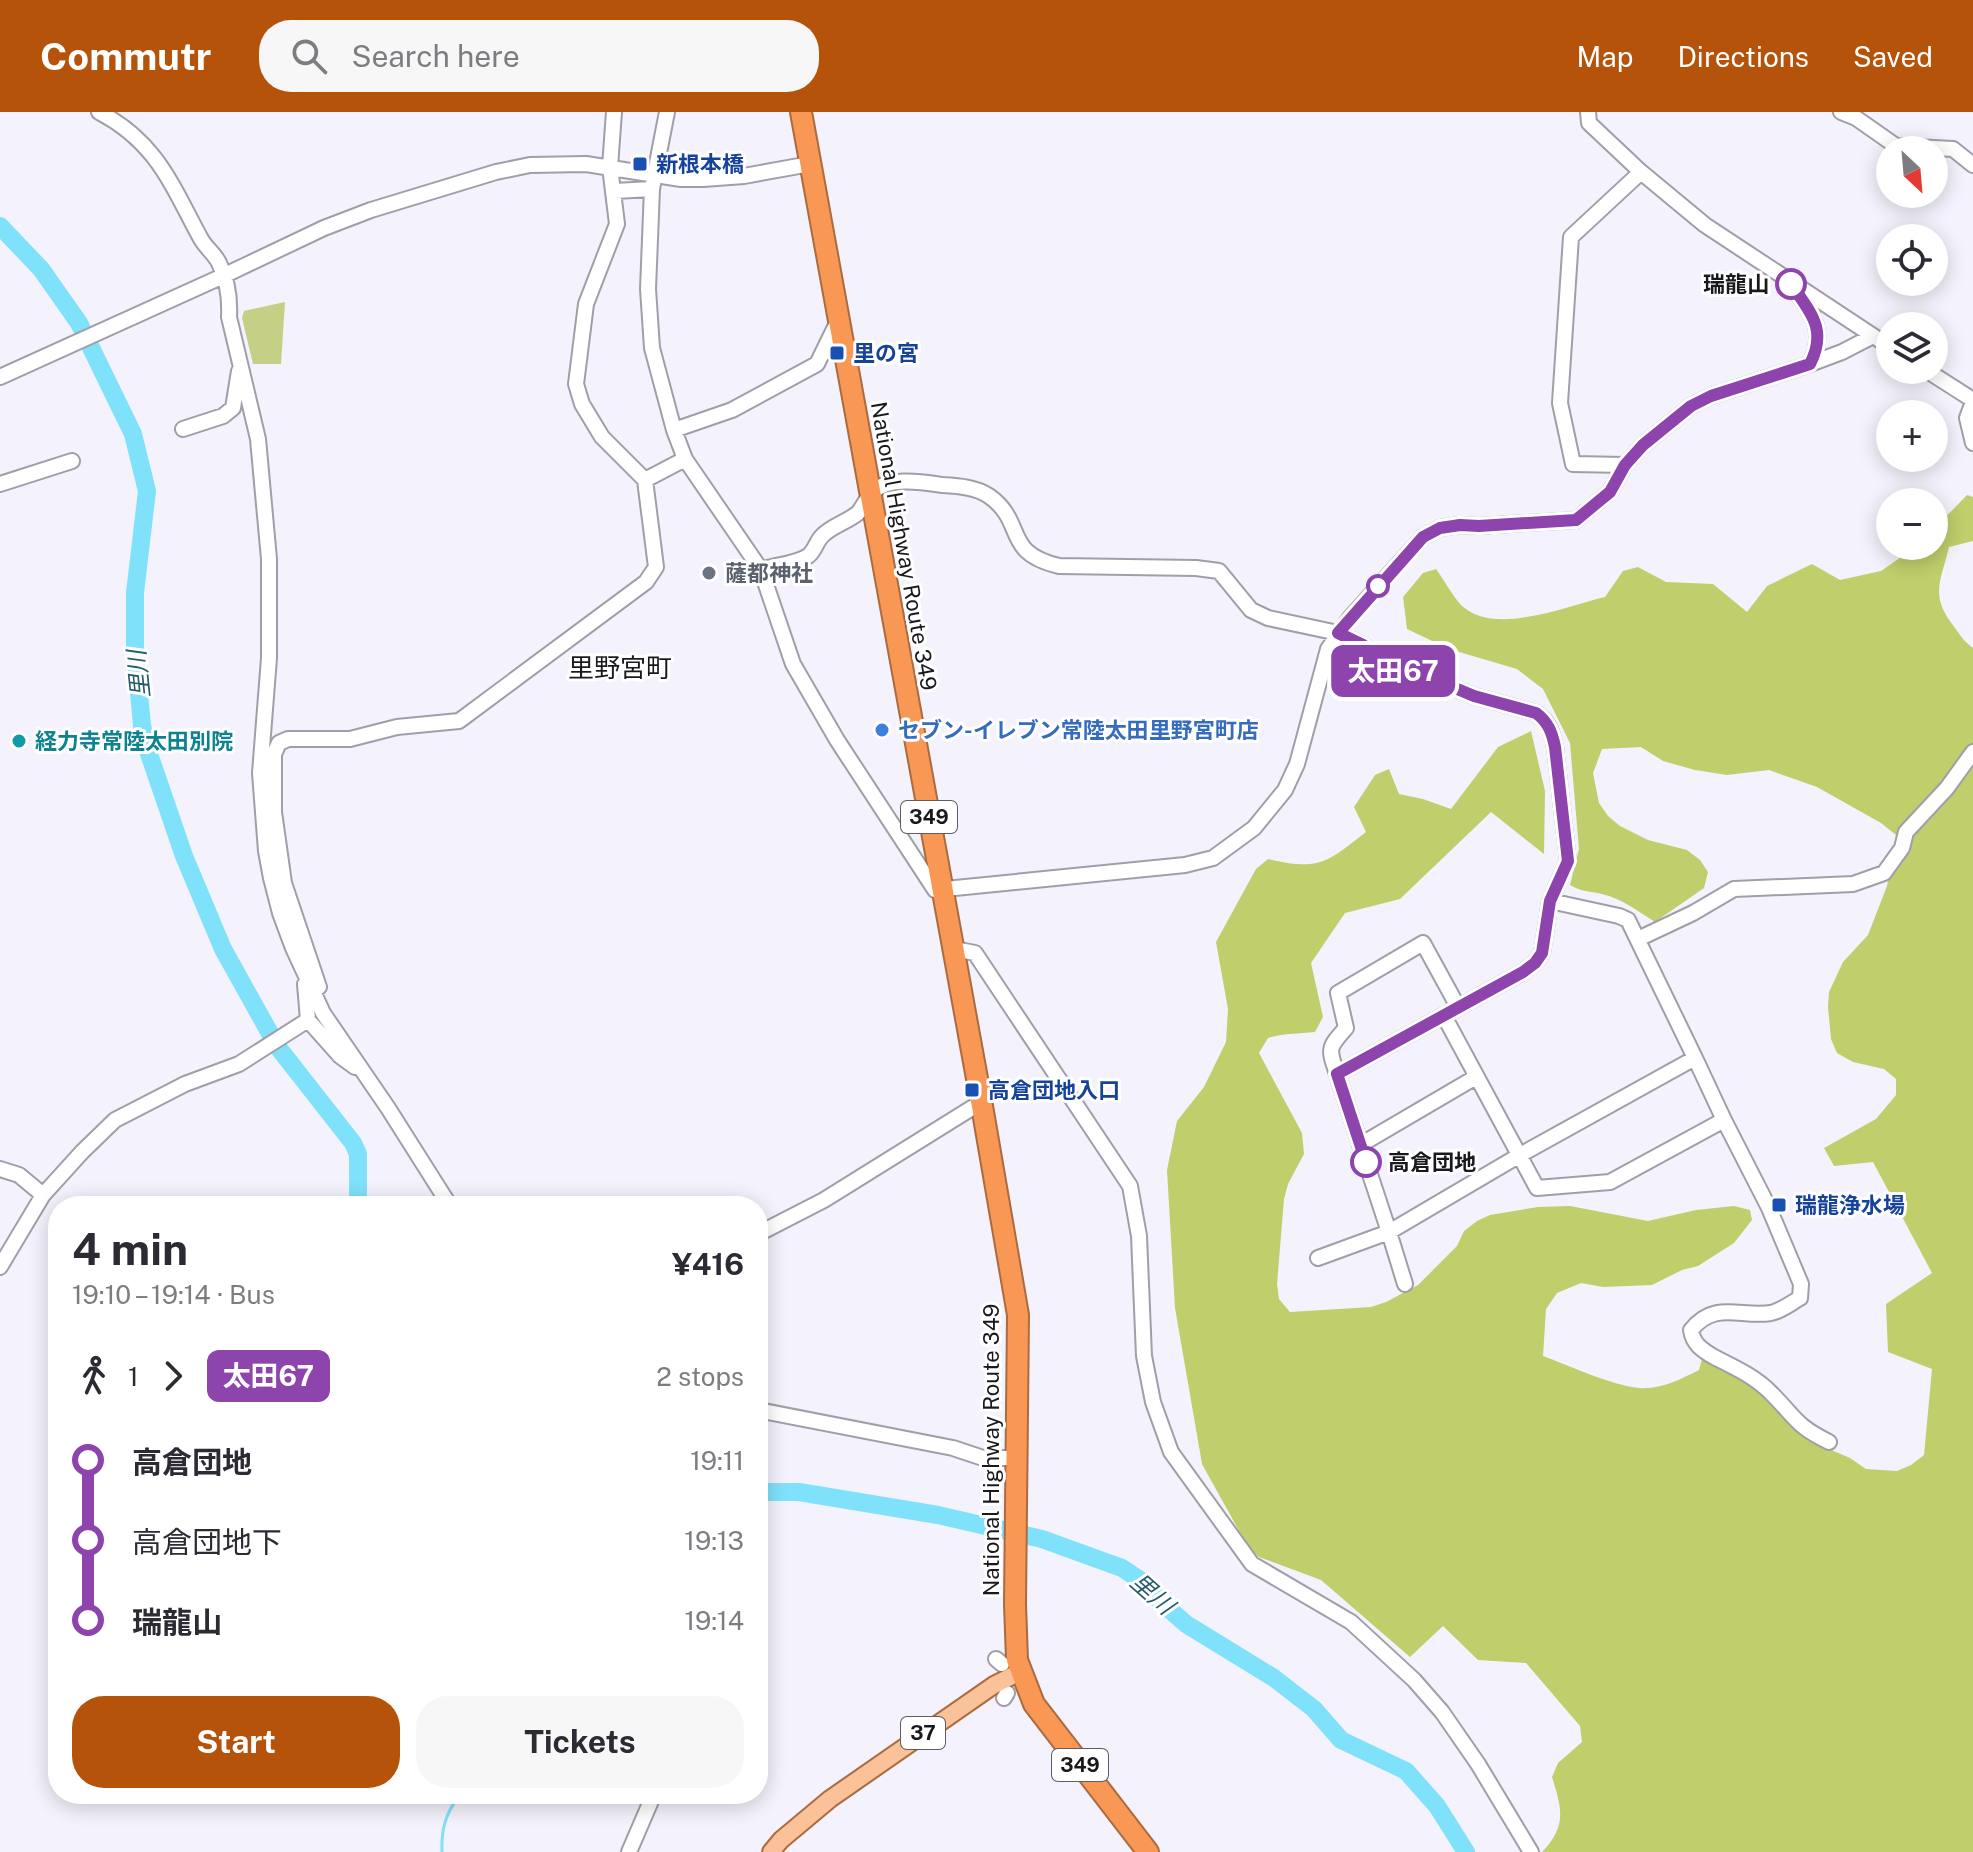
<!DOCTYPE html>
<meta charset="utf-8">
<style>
body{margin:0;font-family:"Public Sans","Noto Sans JP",sans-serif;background:#f7f7f7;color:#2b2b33;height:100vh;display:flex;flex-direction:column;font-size:30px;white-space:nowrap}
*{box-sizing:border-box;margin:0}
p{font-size:26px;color:#7c7c81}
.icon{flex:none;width:44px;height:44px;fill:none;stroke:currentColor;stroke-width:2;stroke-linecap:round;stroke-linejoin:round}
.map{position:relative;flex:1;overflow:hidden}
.details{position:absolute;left:48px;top:1084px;width:720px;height:608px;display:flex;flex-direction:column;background:#fff;border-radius:32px;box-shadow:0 4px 20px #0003}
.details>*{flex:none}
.badge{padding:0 16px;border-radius:12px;font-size:28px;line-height:52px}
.needle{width:52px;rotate:154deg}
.buttons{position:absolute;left:1876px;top:24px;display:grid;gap:16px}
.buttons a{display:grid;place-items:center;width:72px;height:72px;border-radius:50%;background:#fff;box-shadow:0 4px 20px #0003;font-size:40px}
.map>.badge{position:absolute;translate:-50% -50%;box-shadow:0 0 0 4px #fff}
.legs{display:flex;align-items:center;gap:12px;height:88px;padding:0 24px;font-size:26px}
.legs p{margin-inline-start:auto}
.overview{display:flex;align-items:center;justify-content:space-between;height:136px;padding:0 24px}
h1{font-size:44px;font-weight:700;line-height:60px}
.action{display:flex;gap:16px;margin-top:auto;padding:16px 24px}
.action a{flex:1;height:92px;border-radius:32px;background:#b45309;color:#fff;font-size:32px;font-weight:700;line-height:92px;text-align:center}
.action a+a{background:#f7f7f7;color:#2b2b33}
ul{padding:0 24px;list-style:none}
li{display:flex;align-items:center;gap:28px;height:80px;font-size:30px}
li i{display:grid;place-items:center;width:12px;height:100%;margin:0 10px;background:currentColor}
li i::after{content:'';width:20px;height:20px;margin:-10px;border:6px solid;border-radius:50%;background:#fff}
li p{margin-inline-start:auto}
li:first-child i{background:linear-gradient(#0000 50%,currentColor 0)}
li:last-child i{background:linear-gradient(currentColor 50%,#0000 0)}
header{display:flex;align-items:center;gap:48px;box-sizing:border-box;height:112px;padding:0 40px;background:#b45309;color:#fff}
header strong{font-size:38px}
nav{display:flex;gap:44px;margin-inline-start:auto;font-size:28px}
.search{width:560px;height:72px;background:#f7f7f7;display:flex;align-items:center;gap:20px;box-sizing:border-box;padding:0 28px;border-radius:32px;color:#7c7c81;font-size:30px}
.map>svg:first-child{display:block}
.green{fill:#c5d086}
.forest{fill:#c1ce6c}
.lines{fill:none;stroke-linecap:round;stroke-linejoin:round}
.stream{stroke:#7fe2fa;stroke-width:3}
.river{stroke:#7fe2fa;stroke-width:18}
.minor-casing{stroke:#a19ea8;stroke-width:18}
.major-casing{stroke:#ab6b40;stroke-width:20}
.highway-casing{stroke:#ab6b40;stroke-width:24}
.minor{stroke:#fff;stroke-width:14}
.major{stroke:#fbc198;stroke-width:16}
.highway{stroke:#f99854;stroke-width:20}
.line-1-casing{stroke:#fff;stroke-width:18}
.line-1{stroke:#8e44ad;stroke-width:12}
.transit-dot{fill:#1a4fb4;stroke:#fff;stroke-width:3}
.stop-1-dot{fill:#fff;stroke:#8e44ad;stroke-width:4}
.worship-dot{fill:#6b7280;stroke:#fff;stroke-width:3}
.shop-dot{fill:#3f7fe0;stroke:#fff;stroke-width:3}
.culture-dot{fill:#0f9aa8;stroke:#fff;stroke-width:3}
.labels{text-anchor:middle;stroke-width:6;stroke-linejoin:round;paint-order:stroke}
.shield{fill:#fff;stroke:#5e5d60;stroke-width:2}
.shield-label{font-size:20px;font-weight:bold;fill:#19181c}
.transit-label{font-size:22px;font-weight:bold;fill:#164399;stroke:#fff;text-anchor:start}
.stop-label{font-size:22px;font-weight:bold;fill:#19181c;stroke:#fff;text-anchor:end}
.street-label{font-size:22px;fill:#19181c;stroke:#fff}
.worship-label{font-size:22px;font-weight:bold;fill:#5b616d;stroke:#fff;text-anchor:start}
.shop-label{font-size:22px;font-weight:bold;fill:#366cbe;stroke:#fff;text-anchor:start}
.culture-label{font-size:22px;font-weight:bold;fill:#0d838f;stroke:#fff;text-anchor:start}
.water-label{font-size:24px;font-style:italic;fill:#245c69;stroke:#fff}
.quarter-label{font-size:26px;fill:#19181c;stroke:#fff}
</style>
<header>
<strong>Commutr</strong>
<div class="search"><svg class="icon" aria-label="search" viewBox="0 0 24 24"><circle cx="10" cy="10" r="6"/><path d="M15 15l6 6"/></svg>Search here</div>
<nav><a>Map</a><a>Directions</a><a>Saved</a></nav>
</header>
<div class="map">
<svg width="1973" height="1740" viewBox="0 0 1973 1740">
<rect width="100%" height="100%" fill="#f4f2fc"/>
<path class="green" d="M285,190L281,252H253L242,206L244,199Z"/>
<path class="forest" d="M1967,383L1973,385V429L1949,435C1941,469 1930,482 1952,512C1959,521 1964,530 1973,536V1740H1542C1567,1714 1562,1697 1552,1665L1558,1651L1582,1630L1580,1614L1526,1551L1478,1548L1443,1514L1410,1545L1321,1468L1259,1445L1248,1435L1202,1352L1175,1196L1167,1058L1177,1009L1204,975L1226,930L1228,897L1216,830L1256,757L1268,747C1320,759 1326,751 1366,720L1354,695L1375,663L1389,657L1399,682L1423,687L1451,697L1498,635L1531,619L1545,679L1544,742L1491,700L1400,787L1345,801L1311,851L1323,905L1315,920C1298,922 1284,921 1268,926L1259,941L1302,1021L1304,1042L1288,1072L1284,1087L1277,1172L1279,1187L1290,1200L1371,1195L1386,1190L1418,1173L1457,1134L1464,1119L1477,1109L1490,1103L1538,1095L1570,1094L1648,1109L1696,1098L1734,1094L1750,1098L1752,1108L1734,1131L1698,1154L1682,1158L1652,1173L1603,1175L1581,1171L1557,1181L1546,1197L1543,1244C1570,1254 1611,1273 1639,1276C1660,1278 1681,1267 1699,1258L1703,1243L1718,1239L1732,1246L1809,1324L1822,1334L1850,1346L1866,1357L1897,1359L1911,1353L1924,1343L1932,1257L1888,1240L1886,1192L1932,1161L1873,1050L1834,1054L1824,1036L1876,1007L1896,983V967L1884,957L1853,950L1837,941L1831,927L1828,895L1829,880L1843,850L1868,823L1887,774L1896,723L1881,711L1817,675L1769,658L1727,663L1695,658L1663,649L1641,635L1602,637L1593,661L1599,691L1608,704L1620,714L1648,728L1687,738L1700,748L1708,760L1704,776L1655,810C1639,800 1621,786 1602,782C1589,779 1582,780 1570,773L1579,737L1570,631L1543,577L1517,557L1449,537L1407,517L1403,485L1423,461L1436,457C1444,468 1452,483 1461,493C1494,525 1566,494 1605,485L1623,459L1638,455L1666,470L1713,472L1747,500L1767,474L1812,452L1840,468L1881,459L1917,434H1934V417Z"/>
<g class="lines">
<path class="stream" d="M442,1740C441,1716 446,1701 460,1682"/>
<path class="river" d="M0,114L41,157L79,211L133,322L147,379L135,481V539L142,613L147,636L184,744L223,837L277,934L353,1031L358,1042V1094
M758,1380H799L938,1403L1042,1427L1122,1456L1146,1472L1161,1490L1186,1512L1274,1566L1314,1597L1341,1628L1406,1659L1437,1694L1466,1740"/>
<g class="minor-casing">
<path id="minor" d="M99,0C157,30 172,74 201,127C206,136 215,142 219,151C228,169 230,186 229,205L258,327L269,447V546L260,661L266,739L271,766L280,801L293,836L323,901L388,996L450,1094
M614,0L610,55L617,112L586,192L576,272L582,292L602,325L645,368
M667,0L652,77L648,177L652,236L674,318L685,347L761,458L793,552L837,628L935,778L1185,753L1213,746L1254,716L1285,678L1297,652L1328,537L1350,506L1423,425L1440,416L1460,413L1479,414L1576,408L1610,380L1625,353L1643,333L1691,294L1711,284L1810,252C1828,217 1810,199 1790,171
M1588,0L1589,11L1641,60L1705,113L1890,235
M1841,0L1856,6L1896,34L1953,37L1973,53
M615,79L652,77
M1810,252L1842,240L1873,224
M1926,258L1973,288
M0,265L223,164L324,116L371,98L496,60L530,53L586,52L681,67H703L744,64L810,52
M1973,290L1967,306L1973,331
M183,317L223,304L233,296L239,259
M674,318L732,298L817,252L839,207
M1625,353L1573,352L1560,291L1571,125L1641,60
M0,372L72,349
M761,458C775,453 796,452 808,444C815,439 816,430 822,424C831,414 847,410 858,401C863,395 866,387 872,381C887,364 922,370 942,373C958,374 976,375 989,384C1027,411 1001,440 1059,454L1196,456L1219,459L1251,498L1268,506L1338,521L1363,533L1393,559L1406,564L1443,571L1474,584L1536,601C1549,610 1552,620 1555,635L1568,749L1550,789L1542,841L1535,851L1523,860L1337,962L1389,1120L1520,1043L1695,946L1724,1008L1769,1096L1801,1172L1800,1186C1791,1191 1781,1199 1771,1201C1741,1206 1715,1188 1691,1218C1693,1232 1702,1238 1714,1245C1734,1255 1756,1265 1772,1282C1796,1306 1796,1314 1829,1330
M1550,789L1619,804L1628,808L1695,946
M1638,827L1693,801L1734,777L1853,772L1884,761L1902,736L1906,720L1947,676L1973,640
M954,837L975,841L1130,1074L1139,1124L1144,1244L1153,1290L1171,1340L1252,1452L1351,1510L1414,1568L1442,1600L1478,1652L1531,1740
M305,872L308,908L340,944L355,955
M319,875L284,771L274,700V642L279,631L288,627H350L397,615L459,609L646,470L656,455L645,368L685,347
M1444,904L1537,1076L1610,1070L1724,1008
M1337,962C1328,936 1328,936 1346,916L1338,881L1423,831L1458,895
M1360,1033L1476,965
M0,1057L19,1063L43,1083
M758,1122L824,1088L975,994H982
M1318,1146L1389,1120L1405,1172
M0,1155L43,1083L82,1040L115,1008L185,972L239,952L308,908
M758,1298L953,1336L983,1346H1017
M996,1547L1002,1552
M1004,1586L1007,1581
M629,1740L654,1682"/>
</g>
<g class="major-casing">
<path id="major" d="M771,1740L781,1728L830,1687L994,1573L1020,1560"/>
</g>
<g class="highway-casing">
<path id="highway" d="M801,0L982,994L1018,1203L1015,1492L1017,1548L1034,1592L1148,1740"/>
</g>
<use href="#minor" class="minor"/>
<use href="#major" class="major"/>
<use href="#highway" class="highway"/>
</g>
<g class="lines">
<g class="line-1-casing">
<path id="line-1" d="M1366,1050L1337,962L1523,860L1535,851L1542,841L1550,789L1568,749L1555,635C1552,620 1548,610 1536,601L1474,584L1443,571L1406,564L1393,559L1363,533L1338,521L1423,425L1440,416L1460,413L1479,414L1576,408L1610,380L1625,353L1643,333L1691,294L1711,284L1810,252C1828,217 1810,200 1791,172"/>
</g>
<use href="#line-1" class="line-1"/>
</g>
<g class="transit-dot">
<rect x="632" y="44" width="16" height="16" rx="4"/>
<rect x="829" y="233" width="16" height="16" rx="4"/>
<rect x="964" y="970" width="16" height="16" rx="4"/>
<rect x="1771" y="1085" width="16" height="16" rx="4"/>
</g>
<g class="stop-1-dot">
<circle cx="1791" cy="172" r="14"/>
<circle cx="1378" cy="474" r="10"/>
<circle cx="1366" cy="1050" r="14"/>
</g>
<circle class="worship-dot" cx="709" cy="461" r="8"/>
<circle class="shop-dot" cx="882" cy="618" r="8"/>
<circle class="culture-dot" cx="19" cy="629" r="8"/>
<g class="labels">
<g class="shield">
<rect x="901" y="689" width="56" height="32" rx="6"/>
<rect x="901" y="1605" width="44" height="32" rx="6"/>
<rect x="1052" y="1637" width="56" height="32" rx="6"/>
</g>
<g class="shield-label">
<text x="929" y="712">349</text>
<text x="923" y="1628">37</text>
<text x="1080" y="1660">349</text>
</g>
<g class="transit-label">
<text x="656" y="60">新根本橋</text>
<text x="853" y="249">里の宮</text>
<text x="988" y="986">高倉団地入口</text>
<text x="1795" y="1101">瑞龍浄水場</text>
</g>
<g class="stop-label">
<text x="1769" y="180">瑞龍山</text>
<text x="1388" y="1058" text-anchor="start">高倉団地</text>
</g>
<g class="street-label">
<text transform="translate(904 434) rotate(80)" y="8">National Highway Route 349</text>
<text transform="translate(991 1338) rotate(-90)" y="8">National Highway Route 349</text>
</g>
<g class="worship-label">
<text x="725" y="469">薩都神社</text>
</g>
<g class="shop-label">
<text x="898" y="626">セブン-イレブン常陸太田里野宮町店</text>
</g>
<g class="culture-label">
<text x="35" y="637">経力寺常陸太田別院</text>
</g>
<g class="water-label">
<text transform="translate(139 562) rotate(-96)" y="8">里川</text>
<text transform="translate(1152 1482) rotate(41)" y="8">里川</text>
</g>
<g class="quarter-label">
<text x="620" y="565">里野宮町</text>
</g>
</g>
</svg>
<div class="buttons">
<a><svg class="needle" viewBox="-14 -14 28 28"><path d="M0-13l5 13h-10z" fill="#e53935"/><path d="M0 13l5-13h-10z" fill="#7c7c81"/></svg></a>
<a><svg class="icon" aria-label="locate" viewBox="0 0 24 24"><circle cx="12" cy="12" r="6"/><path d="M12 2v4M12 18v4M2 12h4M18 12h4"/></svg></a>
<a><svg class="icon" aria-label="layers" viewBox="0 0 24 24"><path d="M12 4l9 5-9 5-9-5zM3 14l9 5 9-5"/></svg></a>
<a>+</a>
<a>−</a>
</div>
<b class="badge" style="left:1393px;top:559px;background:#8e44ad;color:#fff">太田67</b>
<section class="details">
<div class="overview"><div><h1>4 min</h1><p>19:10 – 19:14 · Bus</p></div><b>¥416</b></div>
<div class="legs"><svg class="icon" aria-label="walk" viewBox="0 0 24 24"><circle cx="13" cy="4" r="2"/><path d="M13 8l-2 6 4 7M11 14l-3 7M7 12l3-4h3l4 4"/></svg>1<svg class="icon" aria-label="forward" viewBox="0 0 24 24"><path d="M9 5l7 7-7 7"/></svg><b class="badge" style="background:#8e44ad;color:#fff">太田67</b><p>2 stops</p></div>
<ul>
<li><i style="color:#8e44ad"></i><b>高倉団地</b><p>19:11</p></li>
<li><i style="color:#8e44ad"></i><span>高倉団地下</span><p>19:13</p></li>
<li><i style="color:#8e44ad"></i><b>瑞龍山</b><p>19:14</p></li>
</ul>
<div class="action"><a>Start</a><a>Tickets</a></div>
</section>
</div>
